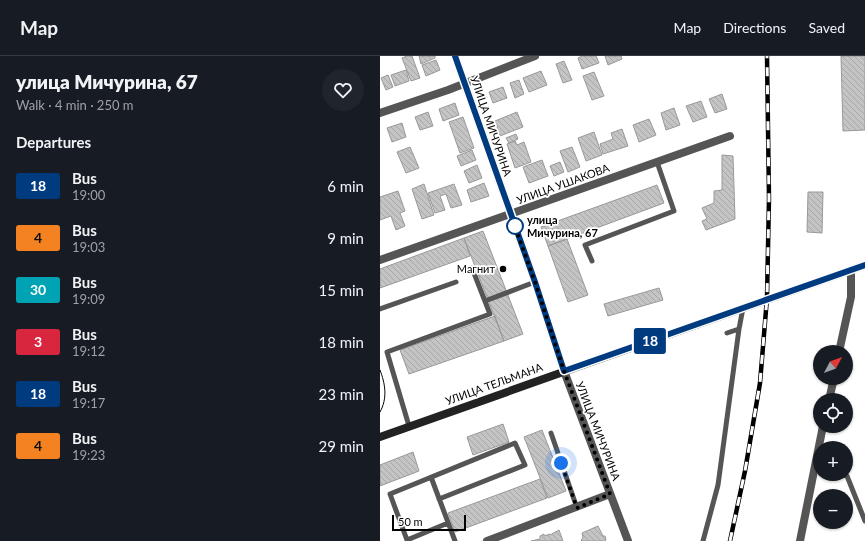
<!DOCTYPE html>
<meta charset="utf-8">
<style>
body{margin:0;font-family:Lato,sans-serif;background:#20242c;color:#f1f3f6;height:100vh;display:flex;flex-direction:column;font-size:15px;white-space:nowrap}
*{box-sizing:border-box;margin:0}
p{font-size:13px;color:#9ea1a6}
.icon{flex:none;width:22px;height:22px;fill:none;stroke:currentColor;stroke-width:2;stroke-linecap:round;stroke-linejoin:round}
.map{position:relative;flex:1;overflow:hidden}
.sheet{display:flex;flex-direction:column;background:#171b24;width:380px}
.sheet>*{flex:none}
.badge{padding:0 8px;border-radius:3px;font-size:14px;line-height:26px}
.needle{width:26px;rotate:49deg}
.controls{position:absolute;left:433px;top:289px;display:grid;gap:8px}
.controls a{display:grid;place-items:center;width:40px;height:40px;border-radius:50%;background:#171b24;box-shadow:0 1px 3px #0004;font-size:20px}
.scale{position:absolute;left:12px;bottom:10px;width:74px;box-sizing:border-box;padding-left:4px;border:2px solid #000;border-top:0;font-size:11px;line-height:14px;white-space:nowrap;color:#000;-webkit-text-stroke:3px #fff;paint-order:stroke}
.you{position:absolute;width:20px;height:20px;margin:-10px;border:3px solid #fff;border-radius:50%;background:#1a73e8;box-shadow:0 0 0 6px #1a73e833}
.map>.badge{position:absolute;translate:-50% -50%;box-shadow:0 0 0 2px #fff}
h2{padding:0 16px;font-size:15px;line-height:36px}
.round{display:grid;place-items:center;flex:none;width:42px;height:42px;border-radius:21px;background:#20242c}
.head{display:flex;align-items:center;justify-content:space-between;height:68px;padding:0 16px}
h1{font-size:19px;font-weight:800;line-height:30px}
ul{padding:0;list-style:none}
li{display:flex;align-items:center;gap:12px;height:52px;padding:0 16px}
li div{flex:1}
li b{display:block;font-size:15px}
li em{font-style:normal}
li .badge{min-width:44px;font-weight:700;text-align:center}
header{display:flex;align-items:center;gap:24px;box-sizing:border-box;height:56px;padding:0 20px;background:#171b24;border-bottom:1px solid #363941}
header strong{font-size:19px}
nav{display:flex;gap:22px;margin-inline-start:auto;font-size:14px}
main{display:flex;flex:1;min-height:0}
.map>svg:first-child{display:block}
.building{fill:url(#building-back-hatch);stroke:#999}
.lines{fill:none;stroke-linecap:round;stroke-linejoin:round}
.lane{stroke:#555;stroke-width:5}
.street{stroke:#555;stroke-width:8}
.secondary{stroke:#222;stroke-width:8}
.tram{stroke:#000;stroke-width:1}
.rail-casing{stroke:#000;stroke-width:4.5}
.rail{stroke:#fff;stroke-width:3;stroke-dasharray:9;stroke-linecap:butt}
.line-casing{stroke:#fff;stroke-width:9}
.line{stroke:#003b80;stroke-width:6}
.walk{stroke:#000;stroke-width:4;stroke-dasharray:0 7.2}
.stop-dot{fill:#fff;stroke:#003b80;stroke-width:2}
.poi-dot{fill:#000;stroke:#fff;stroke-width:1.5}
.labels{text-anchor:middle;stroke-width:3.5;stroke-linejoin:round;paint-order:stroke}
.street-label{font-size:11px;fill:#000;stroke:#fff}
.stop-label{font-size:11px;font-weight:bold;fill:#000;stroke:#fff;text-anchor:start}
.poi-label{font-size:11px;fill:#000;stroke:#fff;text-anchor:end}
</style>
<header>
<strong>Map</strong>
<nav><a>Map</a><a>Directions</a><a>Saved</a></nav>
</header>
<main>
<section class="sheet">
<div class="head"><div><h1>улица Мичурина, 67</h1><p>Walk · 4 min · 250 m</p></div><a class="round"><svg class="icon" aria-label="heart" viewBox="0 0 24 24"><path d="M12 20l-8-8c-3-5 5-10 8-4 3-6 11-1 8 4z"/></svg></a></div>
<h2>Departures</h2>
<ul>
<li><span class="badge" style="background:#003b80;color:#fff">18</span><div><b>Bus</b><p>19:00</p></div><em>6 min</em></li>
<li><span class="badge" style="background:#f58220;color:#111">4</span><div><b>Bus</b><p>19:03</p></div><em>9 min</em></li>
<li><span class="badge" style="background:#00a3b4;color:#fff">30</span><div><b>Bus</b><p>19:09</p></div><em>15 min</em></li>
<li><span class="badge" style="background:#d7263d;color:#fff">3</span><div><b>Bus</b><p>19:12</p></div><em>18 min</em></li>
<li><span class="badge" style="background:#003b80;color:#fff">18</span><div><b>Bus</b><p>19:17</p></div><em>23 min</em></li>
<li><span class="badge" style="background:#f58220;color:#111">4</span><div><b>Bus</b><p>19:23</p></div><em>29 min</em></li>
</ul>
</section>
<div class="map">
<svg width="485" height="485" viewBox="0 0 485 485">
<defs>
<pattern id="building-back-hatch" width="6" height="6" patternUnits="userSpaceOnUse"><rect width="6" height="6" fill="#c4c4c4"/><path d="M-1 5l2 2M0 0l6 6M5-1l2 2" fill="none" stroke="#a7a7a7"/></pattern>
</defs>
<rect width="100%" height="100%" fill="#fff"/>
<path class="building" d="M27,0H32L40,22L31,25L22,2Z
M39,0H55V2L41,8Z
M202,0H216L219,7L202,13L198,2Z
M225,0H241L242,3L228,9Z
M461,0H485V74L463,75Z
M56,4L60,14L46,20L42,9Z
M184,5L192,24L183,27L176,8Z
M26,14L29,25L15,30L11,19Z
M161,15L167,29L149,36L143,22Z
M214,16L224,40L212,44L203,20Z
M8,19L13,31L6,34L1,22Z
M139,24L144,38L135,42L130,27Z
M123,31L127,42L113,47L109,36Z
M342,38L347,53L335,57L329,43Z
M321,45L327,61L313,66L306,50Z
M75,47L79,59L63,65L59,53Z
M294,52L300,69L286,74L281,57Z
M48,56L53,70L40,74L35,61Z
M137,56L143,71L120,80L115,65Z
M83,61L94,92L80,97L69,66Z
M269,63L276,79L259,86L253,69Z
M22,67L26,81L12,86L7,72Z
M242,73L248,90L223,98L220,88L233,83L231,77Z
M214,76L222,99L206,105L198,82Z
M136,78L138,83L129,87L126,82Z
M135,85L137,89L144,86L151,106L135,112L127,88Z
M30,91L39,112L26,117L17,96Z
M192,91L200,111L188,116L180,95Z
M92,94L96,104L81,110L77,100Z
M342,99L353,100L355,163L326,174L322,165L327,163L322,152L334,147V135L342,134Z
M162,104L168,120L149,127L143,111Z
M180,106L184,116L174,120L170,110Z
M97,109L102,122L89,127L84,115Z
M104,127L109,140L91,146L87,134Z
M44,128L54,159L42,163L32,133Z
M74,128L82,149L71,152L66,138L60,140L65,154L55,157L48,137Z
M277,129L284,147L168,190L161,171Z
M18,135L25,155L20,157L25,170L16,174L11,160L0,164V141Z
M428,136H443L442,177L427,176Z
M103,175L143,278L124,285L84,182Z
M84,182L90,200L0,232V213Z
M187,183L208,239L188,246L168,190Z
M279,232L283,244L228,260L224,248Z
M115,260L124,285L29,318L20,294Z
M123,368L129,386L93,399L87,381Z
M162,374L186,435L168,442L144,381Z
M33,396L39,415L0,430V409Z
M160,423L167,442L75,476L68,457Z
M218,470L223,480H225L226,484L225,485H202L201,484L203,482L202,477Z
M179,474L183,485H151L160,483V480L164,478V480L170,478V479Z"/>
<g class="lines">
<path class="lane" d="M212,205L205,189L294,155L277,106
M105,245L155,226
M0,253L76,226
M359,273L363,252
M29,370L7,296L110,258L92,212
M171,377L197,452
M456,418L467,420L485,465
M51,421L75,485
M59,443L145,409L135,387L10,438L27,484L68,467
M323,485L338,429L359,273L347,277"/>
<path class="street" d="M0,57L68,34L155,0
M0,204L350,80
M459,296L471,241V214
M184,315L248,485
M449,344L454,322
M107,485L230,438
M420,485L443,370"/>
<path class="secondary" d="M75,0L155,226L184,315
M0,381L485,209"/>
<path class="tram" d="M0,314C5,327 8,342 0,356"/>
<g class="rail-casing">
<path id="rail" d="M350,485L365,415L380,327L387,242L389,142L387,0"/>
</g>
<use href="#rail" class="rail"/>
</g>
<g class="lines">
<g class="line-casing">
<path id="line" d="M75,0L155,226L184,315L485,209"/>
</g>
<use href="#line" class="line"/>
<path class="walk" d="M135,170L134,168L155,226L184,315L230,438L197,452L181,407"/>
</g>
<circle class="stop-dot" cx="135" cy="170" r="8"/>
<circle class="poi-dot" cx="123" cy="213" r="4"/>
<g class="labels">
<g class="street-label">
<text transform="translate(111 70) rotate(71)" y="4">УЛИЦА МИЧУРИНА</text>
<text transform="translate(183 128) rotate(-20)" y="4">УЛИЦА УШАКОВА</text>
<text transform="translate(114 328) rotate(-20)" y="4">УЛИЦА ТЕЛЬМАНА</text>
<text transform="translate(218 375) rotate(69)" y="4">УЛИЦА МИЧУРИНА</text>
</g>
<g class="stop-label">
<text x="147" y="168">улица<tspan x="147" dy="13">Мичурина, 67</tspan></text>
</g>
<g class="poi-label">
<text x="115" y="217">Магнит</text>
</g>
</g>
</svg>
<div class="controls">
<a><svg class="needle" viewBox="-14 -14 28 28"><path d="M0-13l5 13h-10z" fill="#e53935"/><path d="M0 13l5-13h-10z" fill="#9ea1a6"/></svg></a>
<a><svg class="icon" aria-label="locate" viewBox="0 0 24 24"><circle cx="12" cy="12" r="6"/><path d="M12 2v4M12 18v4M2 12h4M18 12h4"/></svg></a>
<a>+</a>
<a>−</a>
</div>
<div class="scale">50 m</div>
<div class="you" style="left:181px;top:407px"></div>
<b class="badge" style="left:270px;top:285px;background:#003b80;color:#fff">18</b>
</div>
</main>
